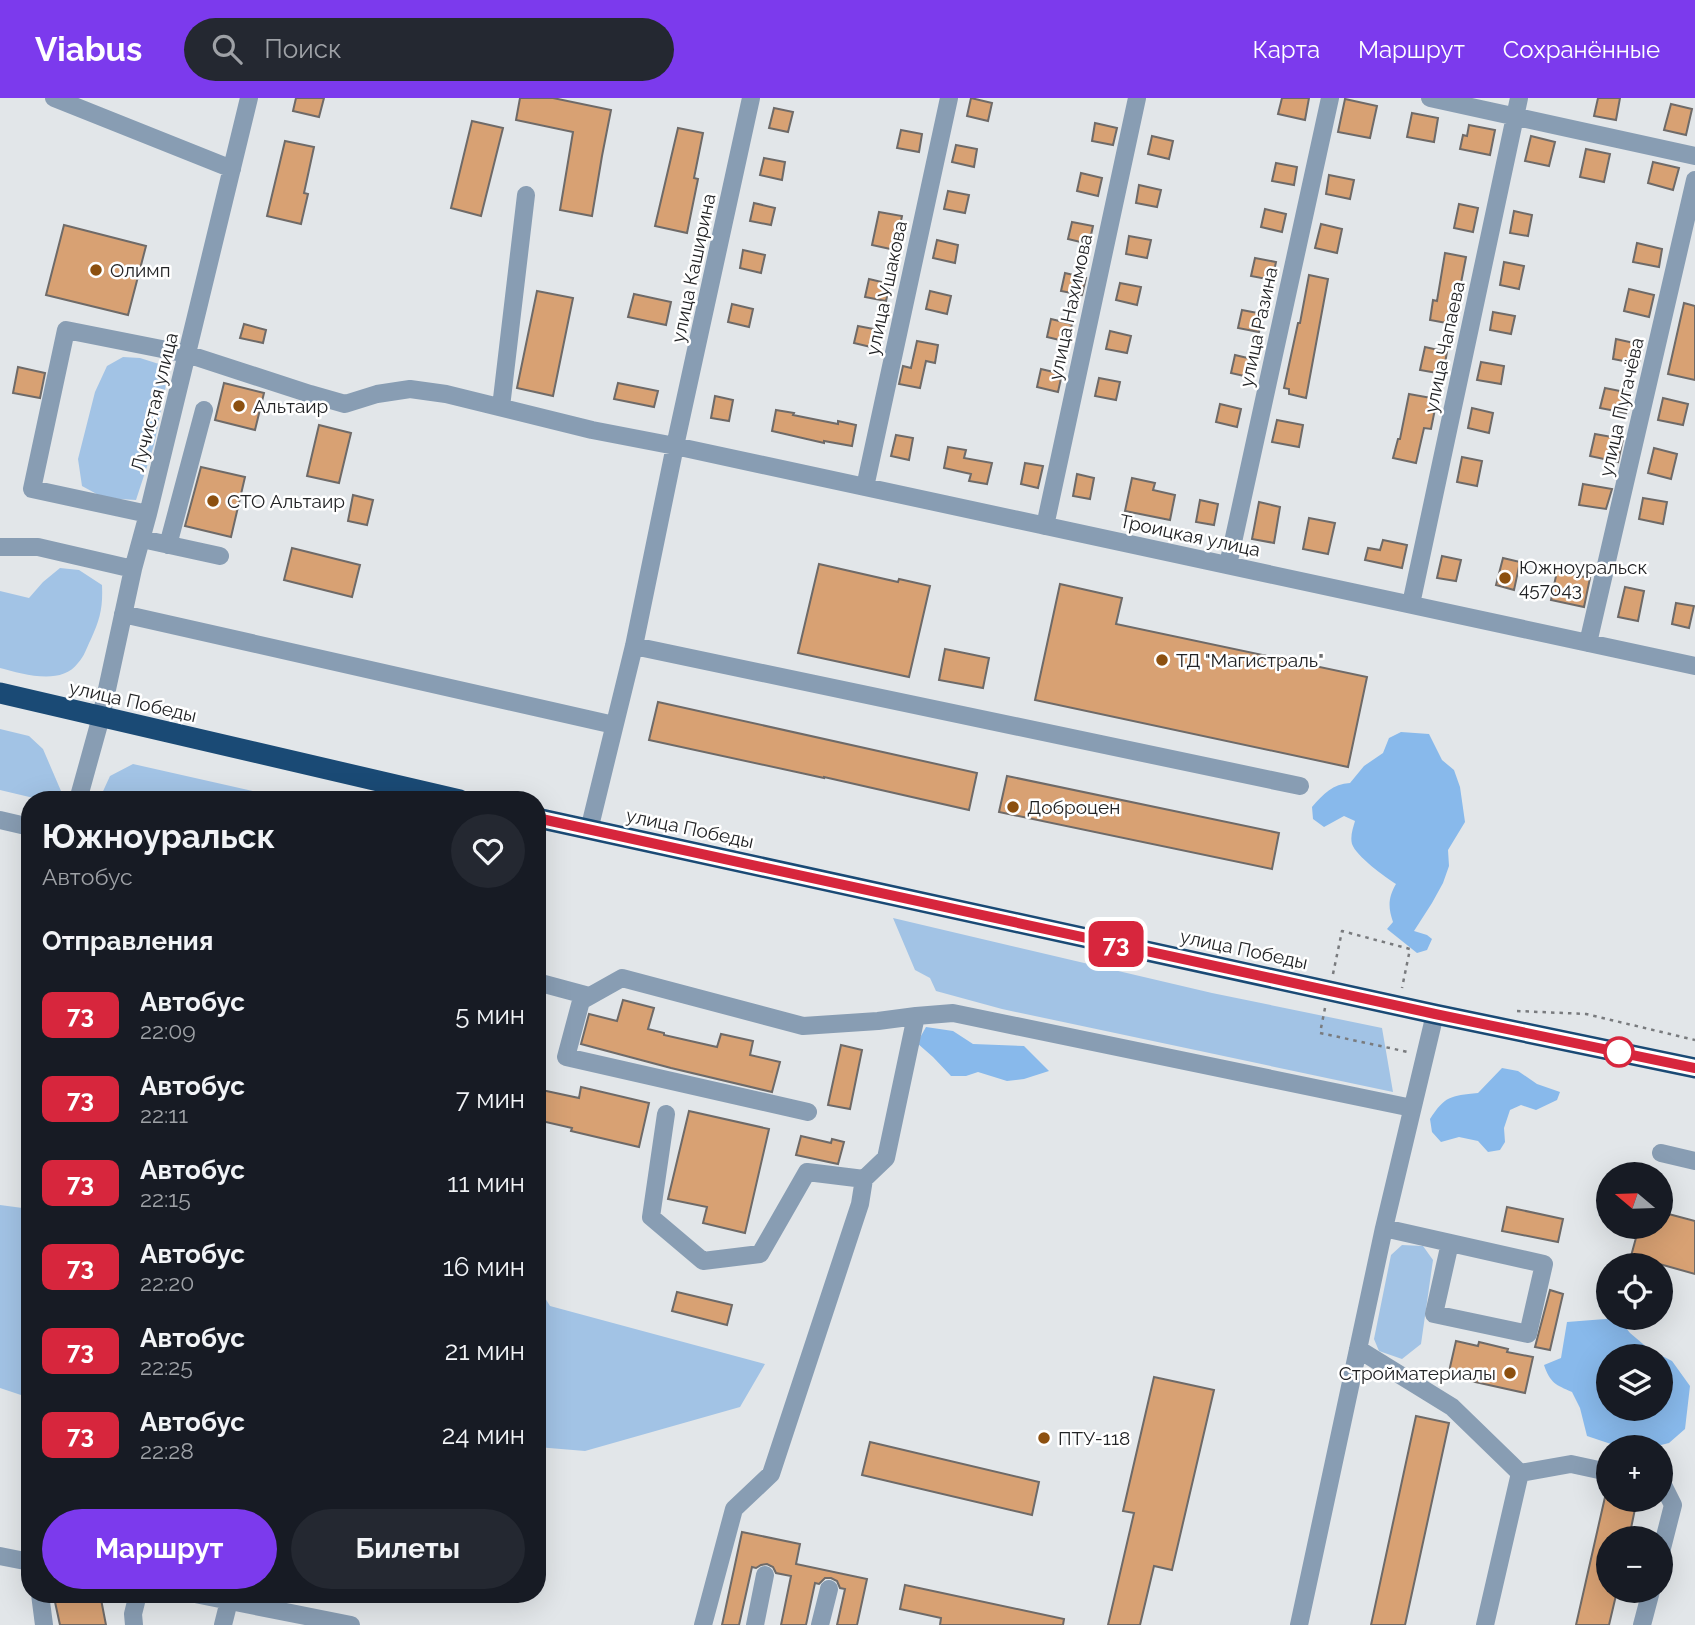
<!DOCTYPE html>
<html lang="ru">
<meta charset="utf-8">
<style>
body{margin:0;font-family:Raleway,sans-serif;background:#242831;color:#f1f3f6;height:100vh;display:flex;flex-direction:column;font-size:26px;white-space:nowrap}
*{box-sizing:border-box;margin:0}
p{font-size:23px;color:#9ea1a6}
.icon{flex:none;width:38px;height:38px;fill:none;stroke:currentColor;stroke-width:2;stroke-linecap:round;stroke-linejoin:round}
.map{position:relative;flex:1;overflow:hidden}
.panel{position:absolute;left:21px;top:693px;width:525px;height:812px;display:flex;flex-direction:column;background:#171b24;border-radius:28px;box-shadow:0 7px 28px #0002}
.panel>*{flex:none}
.badge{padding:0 14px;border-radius:10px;font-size:24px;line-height:46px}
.needle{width:46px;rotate:289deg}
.controls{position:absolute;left:1596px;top:1064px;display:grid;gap:14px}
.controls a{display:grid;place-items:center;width:77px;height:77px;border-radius:50%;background:#171b24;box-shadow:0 7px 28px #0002;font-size:35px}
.map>.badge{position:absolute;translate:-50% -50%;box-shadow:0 0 0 4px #fff}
h2{padding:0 21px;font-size:26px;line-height:63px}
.round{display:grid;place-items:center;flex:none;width:74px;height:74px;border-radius:37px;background:#242831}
.overview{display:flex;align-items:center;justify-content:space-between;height:119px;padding:0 21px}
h1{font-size:33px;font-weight:700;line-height:52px}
.cta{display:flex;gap:14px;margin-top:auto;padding:14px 21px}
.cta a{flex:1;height:80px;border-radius:42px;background:#7c3aed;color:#fff;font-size:28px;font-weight:700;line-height:80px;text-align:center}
.cta a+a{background:#242831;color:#f1f3f6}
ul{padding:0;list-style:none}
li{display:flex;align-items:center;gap:21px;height:84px;padding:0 21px}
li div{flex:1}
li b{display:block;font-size:26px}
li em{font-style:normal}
li .badge{min-width:77px;font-weight:700;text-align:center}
header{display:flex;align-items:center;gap:42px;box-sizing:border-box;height:98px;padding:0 35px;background:#7c3aed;color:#fff}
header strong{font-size:33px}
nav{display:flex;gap:38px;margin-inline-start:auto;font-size:24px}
.search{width:490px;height:63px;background:#242831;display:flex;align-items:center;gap:18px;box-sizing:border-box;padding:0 24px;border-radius:38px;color:#9ea1a6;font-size:26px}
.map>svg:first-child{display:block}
.green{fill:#a2c3e5}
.forest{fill:#88b9eb;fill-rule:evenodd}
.building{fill:#d8a173;stroke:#6e6a68;stroke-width:2}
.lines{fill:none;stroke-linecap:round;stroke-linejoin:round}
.path{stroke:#797b7e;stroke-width:2.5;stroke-dasharray:3.5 5;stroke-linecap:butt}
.minor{stroke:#889db3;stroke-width:18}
.highway{stroke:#1a4a75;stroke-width:21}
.line-casing{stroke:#fff;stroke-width:16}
.line{stroke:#d7263d;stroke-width:10}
.poi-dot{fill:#8c5010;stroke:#fff;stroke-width:2.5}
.stop-dot{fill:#fff;stroke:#d7263d;stroke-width:3.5}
.labels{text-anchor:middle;stroke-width:5;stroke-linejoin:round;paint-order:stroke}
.street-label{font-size:19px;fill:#222325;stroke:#fff}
.poi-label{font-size:19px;fill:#222325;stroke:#fff;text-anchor:start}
</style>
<header>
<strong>Viabus</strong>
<div class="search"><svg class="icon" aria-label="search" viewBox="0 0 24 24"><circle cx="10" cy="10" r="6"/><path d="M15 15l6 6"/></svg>Поиск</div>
<nav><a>Карта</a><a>Маршрут</a><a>Сохранённые</a></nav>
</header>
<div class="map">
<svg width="1695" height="1527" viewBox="0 0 1695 1527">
<rect width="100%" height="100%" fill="#e2e6e9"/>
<path class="green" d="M123,259L140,260L159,266L167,282L154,347L136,402L104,400L82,388L78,361L95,294L107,268Z
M60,470L79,472L102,487C103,510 100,521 91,541C87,549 84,559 78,565C61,588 23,576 0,570V493L29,500L43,484Z
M0,631L29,638L43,651L61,693L59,702H42L0,692Z
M133,666L279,699L278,702H99L110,678Z
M893,820L1212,895L1382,930L1393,994L1002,911L936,893L930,880L915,872Z
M0,1107L30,1111V1300L0,1290Z
M1402,1147L1423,1148L1433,1162L1421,1246L1402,1261L1379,1253L1374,1241L1391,1157Z
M537,1187L550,1208L765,1266L740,1309L585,1353L537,1349Z"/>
<path class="forest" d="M1401,634L1429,636L1442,662L1454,672L1460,689L1465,724L1448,752L1449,768L1443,785L1432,805L1414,833L1427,837L1432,841L1427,852L1417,855L1387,831L1393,824C1388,809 1388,800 1396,786C1385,779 1356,758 1352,746C1350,738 1353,730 1355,723L1344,718L1324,729L1313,721L1312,709C1323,696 1333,686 1350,685L1364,668L1383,655L1389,640Z
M926,929L953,933L973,946L1024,948L1049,973L1024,981L1007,983L978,974L966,978H951L933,959L917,945Z
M1502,970L1518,973L1537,986L1560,994L1557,1002L1536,1012L1521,1007L1510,1012L1504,1030L1505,1044L1500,1052L1488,1054L1478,1043L1459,1039L1441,1044L1432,1034L1430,1021C1445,998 1450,998 1478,995Z
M1618,1220L1630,1235L1649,1251L1672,1263L1690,1288L1685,1331L1669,1345L1653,1349H1620L1587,1338L1580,1310L1572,1294C1556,1287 1550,1285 1544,1267L1561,1260L1567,1224ZM1608,1258H1661V1311H1608Z"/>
<path class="building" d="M296,0H324L319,19L293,13Z
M520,0H553L611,12L602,58L592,118L560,112L573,34L516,22Z
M971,0L992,5L988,23L967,18Z
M1282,0H1309L1305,22L1278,16Z
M1598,0H1620L1616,22L1594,18Z
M1345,1L1377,8L1370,40L1338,34Z
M1671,6L1692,11L1686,37L1664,32Z
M774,10L793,14L788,34L769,30Z
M1412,15L1438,20L1434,44L1407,39Z
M472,23L503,30L481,118L451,110Z
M1095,25L1117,30L1113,47L1092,43Z
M1469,27L1495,32L1490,57L1460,51L1463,37L1467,38Z
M678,30L703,35L694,80L698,81L687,135L655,128Z
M901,32L922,36L919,54L897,50Z
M1152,38L1173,43L1169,61L1148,56Z
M1531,38L1555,44L1549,68L1525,63Z
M285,43L314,49L304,95L308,96L301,126L267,118Z
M956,47L977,51L974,69L952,64Z
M1586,51L1610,56L1604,84L1580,79Z
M764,60L785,64L782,82L760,77Z
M1653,64L1679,70L1673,92L1648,85Z
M1276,65L1297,69L1294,87L1272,83Z
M1081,75L1102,80L1098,98L1077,93Z
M1329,77L1354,82L1350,101L1326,96Z
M1139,87L1161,92L1157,109L1136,105Z
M948,93L969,97L965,115L944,111Z
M754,105L775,110L771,127L750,123Z
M1459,106L1478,110L1473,134L1454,130Z
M1265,111L1286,116L1282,134L1261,129Z
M1514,113L1532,117L1528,138L1510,135Z
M879,114L902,118L895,152L872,147Z
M1072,124L1093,128L1089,146L1068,141Z
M1321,126L1342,131L1337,155L1315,150Z
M64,127L146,148L128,217L46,197Z
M1129,138L1151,142L1147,160L1126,156Z
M937,142L958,147L955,165L933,160Z
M1637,145L1662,151L1659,169L1633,164Z
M743,152L765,157L761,175L740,170Z
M1445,155L1466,159L1461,185H1458L1452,226L1430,222L1433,202L1437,203Z
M1255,160L1276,164L1272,182L1251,178Z
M1504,164L1524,168L1519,191L1500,187Z
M1065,175L1086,180L1082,197L1061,193Z
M1309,177L1328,181L1306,300L1289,296V291L1284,290L1298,225H1300Z
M869,181L890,186L886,203L865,199Z
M1120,185L1141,189L1137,207L1116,202Z
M1629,191L1654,197L1649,219L1624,213Z
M537,193L573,200L553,298L517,290Z
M930,193L951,198L947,216L926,211Z
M634,196L671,204L666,227L628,219Z
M1684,205L1695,208V282L1668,276Z
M732,206L753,211L749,229L728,224Z
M1242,212L1263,216L1259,234L1238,230Z
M1493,214L1515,218L1511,236L1490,232Z
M1051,221L1072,226L1068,244L1047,239Z
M244,226L266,232L263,245L240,240Z
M858,228L879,232L875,250L854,245Z
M1110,233L1131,238L1127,255L1106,251Z
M1616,241L1643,247L1639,266L1613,261Z
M917,243L938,247L935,265L926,263L920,290L899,286L903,268L911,270Z
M1425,249L1447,254L1443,276L1420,272Z
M1235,257L1256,262L1253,280L1231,275Z
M1481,264L1504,268L1501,286L1477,282Z
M18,269L45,275L40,300L13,295Z
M1041,271L1062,276L1058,294L1037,289Z
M1099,280L1120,284L1116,302L1095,298Z
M224,285L264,295L255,332L215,322Z
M618,285L658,293L654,309L614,301Z
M1605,290L1630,295L1626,315L1600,310Z
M1409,296L1437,301L1431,331L1424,330L1416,365L1393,360L1398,341H1400Z
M715,298L733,302L729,323L711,320Z
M1663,300L1688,306L1683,327L1658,322Z
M1220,306L1241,311L1237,329L1216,324Z
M1472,310L1493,315L1489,335L1468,330Z
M776,312L794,315L793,317L838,326V323L856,327L852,348L824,343V345L772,333Z
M1277,322L1303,327L1299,349L1272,344Z
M319,327L351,335L339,385L307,378Z
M1595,336L1623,341L1618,364L1590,358Z
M896,337L913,340L909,362L891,358Z
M948,349L966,352L964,360L992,365L987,386L969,383L971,376L944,370Z
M1654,350L1677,356L1671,381L1648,375Z
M1462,359L1482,363L1477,388L1457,384Z
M1025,365L1043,368L1038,390L1021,386Z
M201,369L245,379L231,439L185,428Z
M1077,376L1094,380L1090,401L1073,398Z
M1132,380L1155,385L1153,392L1175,397L1170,422L1125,413Z
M1583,386L1612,391L1606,411L1579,407Z
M353,397L373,402L367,427L348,423Z
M1643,400L1667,404L1663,426L1639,421Z
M1200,402L1218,406L1214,427L1196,424Z
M1259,404L1280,409L1274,445L1252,441Z
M1309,420L1335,425L1328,456L1303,451Z
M1383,442L1407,447L1402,470L1365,462L1368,450L1380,452Z
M292,450L360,467L352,499L284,482Z
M1442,458L1461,462L1456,483L1437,480Z
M1503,460L1520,464L1514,492L1496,487Z
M819,466L898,484L899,481L930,488L909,579L798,555Z
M1557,473L1590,480L1584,509L1551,502Z
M1060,486L1122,500L1116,526L1367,579L1348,669L1035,602Z
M1625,489L1644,493L1638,523L1618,519Z
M1676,505L1694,508L1689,530L1672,526Z
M945,551L989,560L983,590L939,582Z
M658,604L977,675L969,712L824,679V680L649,642Z
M1007,678L1279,735L1272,771L999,714Z
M623,902L654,910L648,931L664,935V937L717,949L721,936L753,943L750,957L780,964L772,994L671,970L581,946L589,916L617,923Z
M841,947L862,952L850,1011L828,1007Z
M581,989L649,1005L639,1049L571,1033L572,1030L537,1022V991L579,1000Z
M689,1013L769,1031L745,1135L703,1125L707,1109L668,1101Z
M801,1038L831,1045L832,1041L844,1044L838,1066L796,1057Z
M1507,1109L1563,1121L1558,1144L1502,1133Z
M1661,1114L1695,1123V1176L1631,1158L1639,1129H1661Z
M1550,1192L1563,1196L1550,1252L1535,1249Z
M677,1194L732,1207L727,1227L672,1213Z
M1456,1243L1478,1248L1479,1244L1508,1251L1507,1254L1533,1259L1525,1295L1448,1278Z
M1154,1279L1214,1292L1172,1472L1154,1468L1140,1527H1108L1134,1415L1123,1413Z
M1416,1318L1449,1325L1405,1527H1371Z
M870,1344L1039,1384L1032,1417L862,1377Z
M1605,1399L1608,1400V1402L1636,1406L1629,1440H1608V1493H1617L1609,1527H1576Z
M742,1434L800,1446L796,1466L867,1481L857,1527H837L845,1491L840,1490L837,1483L831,1480H825L819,1486L815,1485L806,1527H781L791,1478L776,1475L773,1469L767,1466L761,1467L756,1470L752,1469L739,1527H722Z
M905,1487L1064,1521L1063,1527H940L941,1520L900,1511Z
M96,1496H100L106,1527H60L55,1504Z"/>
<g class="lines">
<path class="path" d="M1333,876L1342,833L1410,851L1402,890
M1325,910L1320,935L1408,954
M1517,913L1586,916L1695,942"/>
<path class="minor" d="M54,0L232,71
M1430,0L1695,58
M501,309L526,97
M865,389L949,0
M148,416L32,391L66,232L187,256L310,296L345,306L377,296L410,291L446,296L592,332L675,348L1695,568
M1045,428L1137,0
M142,441L220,458
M168,447L204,312
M0,449H38L133,471
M1228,467L1330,0
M1411,506L1519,0
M123,516L614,627
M1588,545L1695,82
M634,548L1300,688
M78,702L101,619L133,471L148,416L249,0
M0,722L30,729
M589,732L634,548L675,348L751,0
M537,884L589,898
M808,1014L566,959L581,903L622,880L803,928L878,923L916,918
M666,1016L651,1119L703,1163L760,1156L807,1074L864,1081
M1661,1055L1695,1063
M1384,1130L1544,1166L1528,1236L1434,1216L1450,1145
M1358,1251L1452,1309L1520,1375L1485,1527
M1520,1375L1571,1366L1608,1374
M1661,1386L1663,1387L1673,1407L1661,1454
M0,1458L30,1464
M40,1496L44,1527
M195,1496L351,1527
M134,1527L133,1516L138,1496
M223,1527L229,1503
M703,1527L734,1411L771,1376L860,1106L864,1081L886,1060L916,918L953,915L1412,1010
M755,1527L765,1477
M820,1527L829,1491
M1299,1527L1384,1130L1435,916
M1642,1527L1651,1493"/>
<path class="highway" d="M0,595L460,702
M537,720L1435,916L1695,970"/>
</g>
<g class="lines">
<g class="line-casing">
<path id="line" d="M537,720L1435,916L1695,970"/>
</g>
<use href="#line" class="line"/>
</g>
<g class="poi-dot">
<circle cx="96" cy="172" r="7"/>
<circle cx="239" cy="308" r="7"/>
<circle cx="213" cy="403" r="7"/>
<circle cx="1505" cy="480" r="7"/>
<circle cx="1162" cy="562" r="7"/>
<circle cx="1013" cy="709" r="7"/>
<circle cx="1510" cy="1275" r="7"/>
<circle cx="1044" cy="1340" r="7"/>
</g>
<circle class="stop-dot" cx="1619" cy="954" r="14"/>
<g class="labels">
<g class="street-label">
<text transform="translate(693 170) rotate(-78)" y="7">улица Каширина</text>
<text transform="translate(886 190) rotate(-78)" y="7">улица Ушакова</text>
<text transform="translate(1070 209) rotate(-78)" y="7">улица Нахимова</text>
<text transform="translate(1258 229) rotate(-78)" y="7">улица Разина</text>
<text transform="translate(1444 249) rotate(-78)" y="7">улица Чапаева</text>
<text transform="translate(154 304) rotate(-76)" y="7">Лучистая улица</text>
<text transform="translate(1621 309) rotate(-77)" y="7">улица Пугачёва</text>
<text transform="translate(1190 437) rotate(12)" y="7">Троицкая улица</text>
<text transform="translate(133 603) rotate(13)" y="7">улица Победы</text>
<text transform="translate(690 730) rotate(12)" y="7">улица Победы</text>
<text transform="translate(1244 851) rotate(12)" y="7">улица Победы</text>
</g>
<g class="poi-label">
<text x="110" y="179">Олимп</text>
<text x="253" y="315">Альтаир</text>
<text x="227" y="410">СТО Альтаир</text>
<text x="1519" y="476">Южноуральск<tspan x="1519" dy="22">457043</tspan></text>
<text x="1176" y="569">ТД "Магистраль"</text>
<text x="1027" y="716">Доброцен</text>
<text x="1496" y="1282" text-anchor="end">Стройматериалы</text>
<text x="1058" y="1347">ПТУ-118</text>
</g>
</g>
</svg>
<div class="controls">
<a><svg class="needle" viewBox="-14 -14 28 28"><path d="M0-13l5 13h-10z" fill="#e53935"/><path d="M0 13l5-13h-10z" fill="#9ea1a6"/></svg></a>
<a><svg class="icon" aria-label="locate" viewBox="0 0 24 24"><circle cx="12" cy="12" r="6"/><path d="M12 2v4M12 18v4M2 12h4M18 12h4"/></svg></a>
<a><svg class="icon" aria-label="layers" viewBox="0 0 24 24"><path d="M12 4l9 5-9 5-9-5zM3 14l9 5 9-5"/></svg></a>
<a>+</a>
<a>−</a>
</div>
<b class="badge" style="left:1116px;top:846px;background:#d7263d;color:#fff">73</b>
<section class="panel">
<div class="overview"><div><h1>Южноуральск</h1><p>Автобус</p></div><a class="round"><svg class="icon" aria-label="heart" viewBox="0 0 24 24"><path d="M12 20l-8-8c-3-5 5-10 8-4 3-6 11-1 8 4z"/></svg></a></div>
<h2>Отправления</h2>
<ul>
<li><span class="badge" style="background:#d7263d;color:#fff">73</span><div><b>Автобус</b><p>22:09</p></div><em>5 мин</em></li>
<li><span class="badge" style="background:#d7263d;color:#fff">73</span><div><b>Автобус</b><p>22:11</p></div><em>7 мин</em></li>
<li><span class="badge" style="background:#d7263d;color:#fff">73</span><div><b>Автобус</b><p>22:15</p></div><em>11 мин</em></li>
<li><span class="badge" style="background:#d7263d;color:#fff">73</span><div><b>Автобус</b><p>22:20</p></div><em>16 мин</em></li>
<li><span class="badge" style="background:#d7263d;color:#fff">73</span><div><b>Автобус</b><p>22:25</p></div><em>21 мин</em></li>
<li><span class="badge" style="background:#d7263d;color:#fff">73</span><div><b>Автобус</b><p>22:28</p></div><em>24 мин</em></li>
</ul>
<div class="cta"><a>Маршрут</a><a>Билеты</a></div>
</section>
</div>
